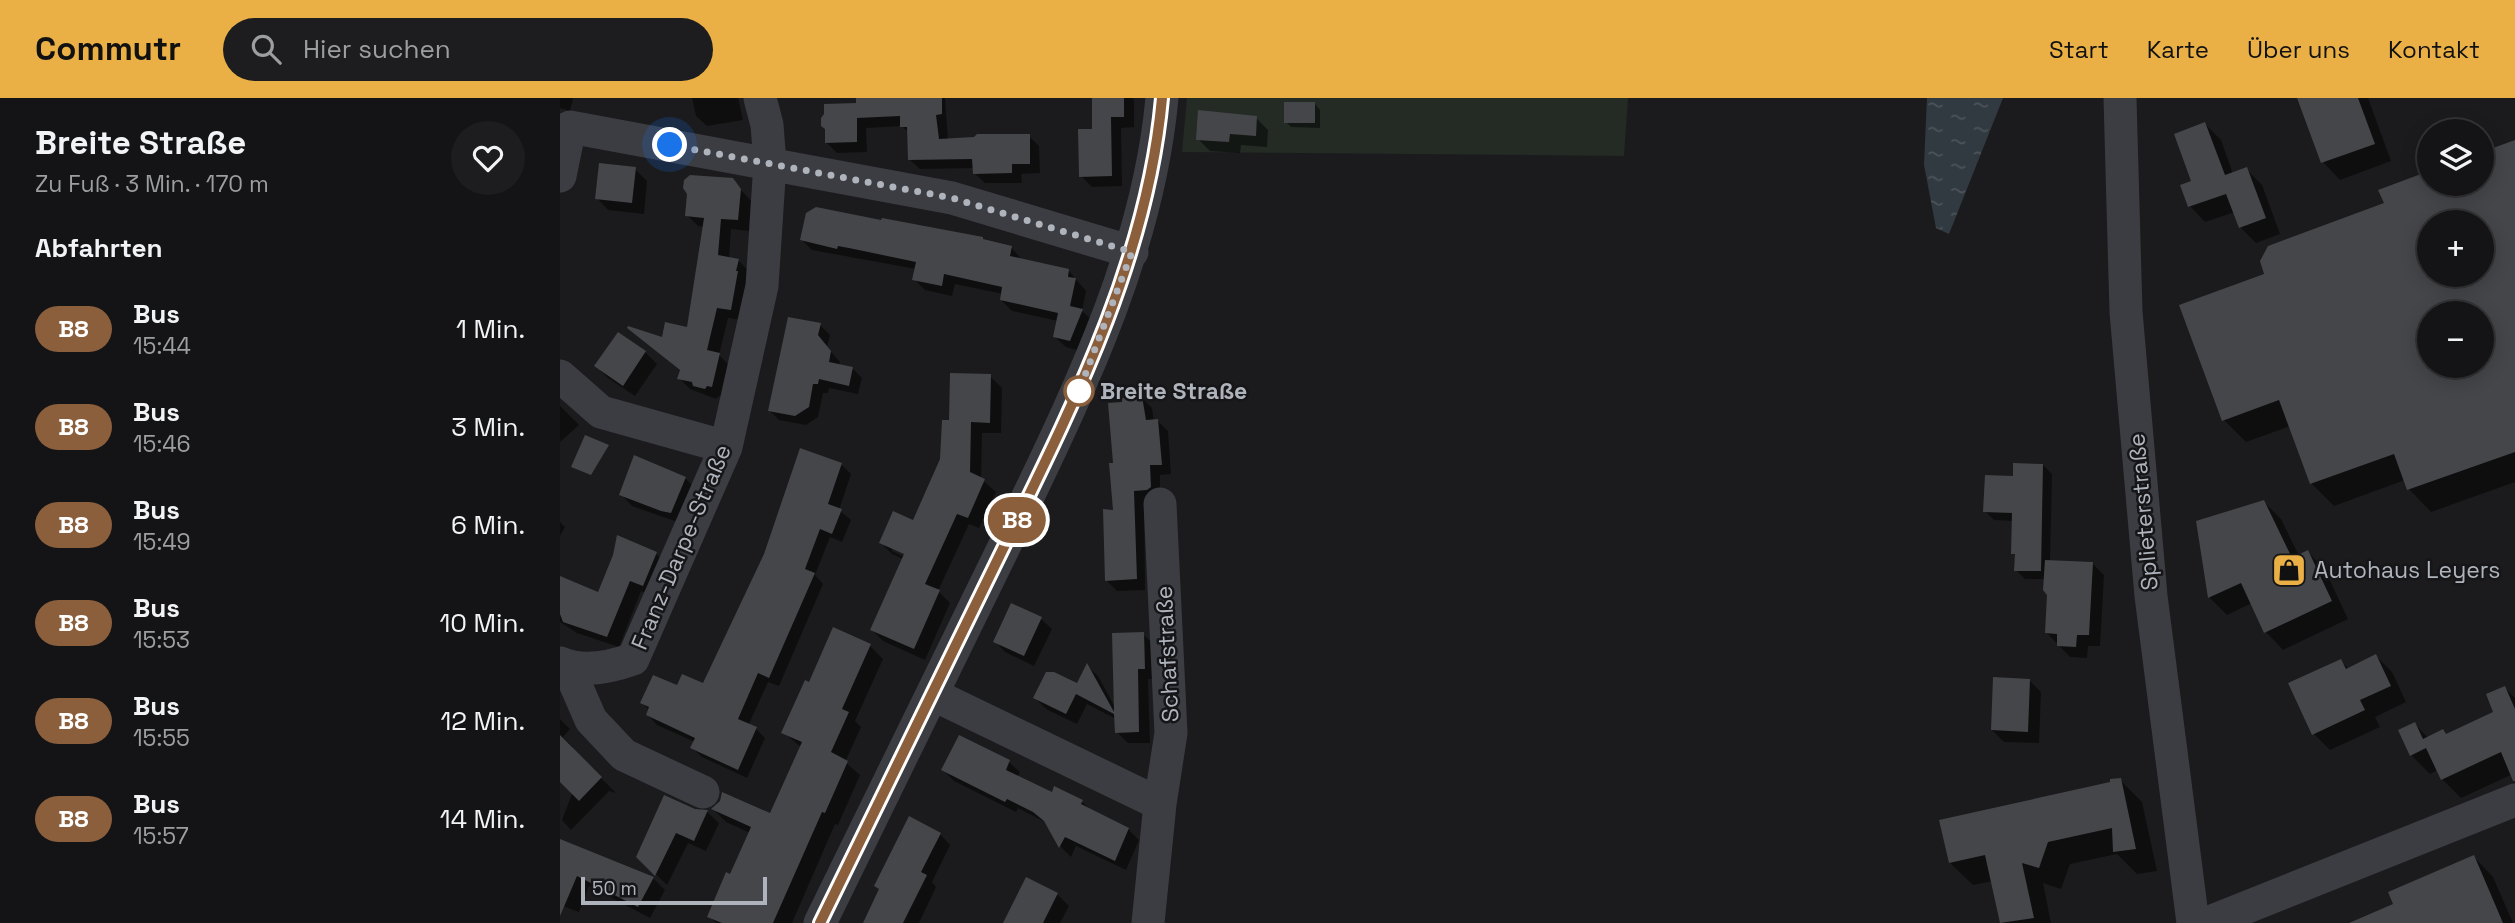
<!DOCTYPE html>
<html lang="de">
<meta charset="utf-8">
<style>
body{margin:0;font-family:"Space Grotesk",sans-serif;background:#1d1d1f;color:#f1f3f6;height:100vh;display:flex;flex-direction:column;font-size:26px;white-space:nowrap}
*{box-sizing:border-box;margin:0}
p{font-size:23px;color:#9d9ea1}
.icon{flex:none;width:38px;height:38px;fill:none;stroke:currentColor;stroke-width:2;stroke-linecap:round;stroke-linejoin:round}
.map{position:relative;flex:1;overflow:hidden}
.drawer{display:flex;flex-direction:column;background:#141416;width:560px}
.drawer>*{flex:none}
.badge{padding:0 14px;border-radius:23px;font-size:24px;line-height:46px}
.buttons{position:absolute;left:1857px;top:21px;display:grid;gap:14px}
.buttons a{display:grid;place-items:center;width:77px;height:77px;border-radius:50%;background:#141416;box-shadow:0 4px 18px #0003,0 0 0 2px #333335;font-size:35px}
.scale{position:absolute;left:21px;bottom:18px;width:186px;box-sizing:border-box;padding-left:7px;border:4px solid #aeb3bc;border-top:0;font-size:19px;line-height:24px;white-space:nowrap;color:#aeb3bc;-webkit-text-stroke:5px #161618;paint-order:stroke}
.you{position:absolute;width:35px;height:35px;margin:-18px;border:5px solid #fff;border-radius:50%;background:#1a73e8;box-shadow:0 0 0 10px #1a73e833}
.map>.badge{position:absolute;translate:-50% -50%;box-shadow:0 0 0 4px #fff}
h2{padding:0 35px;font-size:26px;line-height:63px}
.round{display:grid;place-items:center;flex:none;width:74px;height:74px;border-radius:37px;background:#1d1d1f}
.headline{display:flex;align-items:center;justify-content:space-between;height:119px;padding:0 35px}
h1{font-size:33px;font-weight:700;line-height:52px}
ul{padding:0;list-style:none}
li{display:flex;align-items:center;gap:21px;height:98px;padding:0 35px}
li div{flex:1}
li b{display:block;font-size:26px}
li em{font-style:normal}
li .badge{min-width:77px;font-weight:700;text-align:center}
header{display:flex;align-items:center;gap:42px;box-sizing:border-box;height:98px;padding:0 35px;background:#ebb045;color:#111}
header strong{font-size:33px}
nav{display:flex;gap:38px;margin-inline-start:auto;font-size:24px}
.search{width:490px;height:63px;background:#1d1d1f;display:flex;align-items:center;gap:18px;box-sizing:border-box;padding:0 24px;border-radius:38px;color:#9d9ea1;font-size:26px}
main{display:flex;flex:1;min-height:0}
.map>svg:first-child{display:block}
.green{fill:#232b24}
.water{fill:url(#water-ripples)}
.shadow{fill:#0007;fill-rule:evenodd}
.building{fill:#45464a;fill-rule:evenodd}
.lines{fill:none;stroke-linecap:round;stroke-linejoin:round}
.minor{stroke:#3c3d42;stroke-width:33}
.line-casing{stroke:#fff;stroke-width:16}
.line{stroke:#8b5e3c;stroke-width:10}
.walk{stroke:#aeb3bc;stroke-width:7;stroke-dasharray:0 12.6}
.stop-dot{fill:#fff;stroke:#8b5e3c;stroke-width:3.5}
.labels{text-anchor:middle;stroke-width:5;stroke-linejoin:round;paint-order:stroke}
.stop-label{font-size:23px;font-weight:bold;fill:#aeb3bc;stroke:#161618;text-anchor:start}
.street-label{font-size:23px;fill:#aeb3bc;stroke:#161618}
.poi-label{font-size:23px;fill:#aeb3bc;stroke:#161618;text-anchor:start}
</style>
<header>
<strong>Commutr</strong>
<div class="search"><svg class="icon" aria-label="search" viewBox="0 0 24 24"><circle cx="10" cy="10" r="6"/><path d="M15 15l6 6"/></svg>Hier suchen</div>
<nav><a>Start</a><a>Karte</a><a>Über uns</a><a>Kontakt</a></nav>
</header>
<main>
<section class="drawer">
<div class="headline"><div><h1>Breite Straße</h1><p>Zu Fuß · 3 Min. · 170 m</p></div><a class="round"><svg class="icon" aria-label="heart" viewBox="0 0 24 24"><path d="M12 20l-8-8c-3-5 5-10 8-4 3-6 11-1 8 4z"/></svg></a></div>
<h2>Abfahrten</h2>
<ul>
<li><span class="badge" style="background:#8b5e3c;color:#fff">B8</span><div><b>Bus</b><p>15:44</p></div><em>1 Min.</em></li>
<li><span class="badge" style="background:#8b5e3c;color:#fff">B8</span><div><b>Bus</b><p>15:46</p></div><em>3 Min.</em></li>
<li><span class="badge" style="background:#8b5e3c;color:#fff">B8</span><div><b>Bus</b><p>15:49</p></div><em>6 Min.</em></li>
<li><span class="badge" style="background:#8b5e3c;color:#fff">B8</span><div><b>Bus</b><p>15:53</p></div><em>10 Min.</em></li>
<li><span class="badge" style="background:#8b5e3c;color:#fff">B8</span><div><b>Bus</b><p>15:55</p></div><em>12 Min.</em></li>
<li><span class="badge" style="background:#8b5e3c;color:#fff">B8</span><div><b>Bus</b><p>15:57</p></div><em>14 Min.</em></li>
</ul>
</section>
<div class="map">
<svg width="1955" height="825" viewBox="0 0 1955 825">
<defs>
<pattern id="water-ripples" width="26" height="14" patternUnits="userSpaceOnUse" patternTransform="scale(1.75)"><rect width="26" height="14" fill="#313a41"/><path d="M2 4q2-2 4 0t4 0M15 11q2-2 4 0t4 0" fill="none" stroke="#4c545a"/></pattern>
</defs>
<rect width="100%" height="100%" fill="#1b1b1d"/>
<path class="green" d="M627,0H1068L1064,58L622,54Z"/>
<path class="water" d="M1367,0H1443L1389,136L1376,130L1364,67Z"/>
<path class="shadow" d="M0,0H13L10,13L0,10Z
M132,0H178L183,22L147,28L136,18Z
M298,0H385L388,43L469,38L479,48L480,75L461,76L462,85H425L414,75V70L360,71L349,61V35L342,28L306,30L307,54L277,55L267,45L266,31L298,7Z
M533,0H572L574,2V29L561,30L562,88L532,89L521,78L534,32Z
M1739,0H1808L1831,63L1780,82L1763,64Z
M755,6L760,12V30L731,29L726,24Z
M696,20L708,32L707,49L681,47L680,55L650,53L638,41Z
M1645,26L1661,42L1673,76L1686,71L1702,87L1720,136L1696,145L1680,129L1675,114L1645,124L1630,108Z
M1955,44V384L1871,414L1849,391L1845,382L1774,408L1751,385L1730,328L1686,344L1664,322L1707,177L1826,106L1869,75V86H1922V56ZM1869,124H1922V177H1869ZM1869,215H1922V268H1869Z
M75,71L87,83L84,116L48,112L37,100Z
M172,82L191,103L189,133L171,131L169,161L178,162L189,173L181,222L168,220L159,257L170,268L163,299L159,298L156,301L130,291L119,280L121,273L69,230L103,241L128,231L145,129L138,128L127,117Z
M242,142L451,149L462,162L508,172L526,193L522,213L533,223L521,253L506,249L495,239L498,223L452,213L441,202L443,196L395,186L392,198L365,192L354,181L356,171L252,152Z
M260,227L270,237L267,249L280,264L279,268L292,270L302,280L298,296L269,290L268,295H263L258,319L246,327L219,322L210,313Z
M58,236L85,254L97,266L75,298L48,280L36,268Z
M430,278L442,290L441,335H422L421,381L436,394L419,430L409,426L378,493L390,505L365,562L323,543L312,532L343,461L332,456L321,445L354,424L382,362L390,324ZM332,449L352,458L351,462L332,453Z
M582,300L592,310L594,323H598L608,333L611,376L600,377V400L584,403L585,492L557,493L547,483L555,414V366L564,305Z
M0,308L19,327L0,344Z
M281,366L291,376L279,412L291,422L282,444L270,439L255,477L263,486L219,588L208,584L188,628L196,631L205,640L187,680L142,659L132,650L135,644L97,627L88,617L90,613L82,605L118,590L144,588Z
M1483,367L1492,376L1490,464L1532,465L1544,477L1540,548H1528L1527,560L1510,559L1487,535L1489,496L1486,481H1465L1456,472L1457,459L1453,455V423L1434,422L1425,413L1455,380Z
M125,380L137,392L123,426L72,408L61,396Z
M1704,404L1721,421L1739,458L1748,454L1765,472L1788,521L1723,552L1706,534L1692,505L1667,517L1649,499Z
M0,424L5,429L0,438Z
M58,440L96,456L108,467L95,499L81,493L59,549L17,535L0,524V491L39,496L55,457Z
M481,521L492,531L474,568L445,554L435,543Z
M583,536L594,547L595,581H588L590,645H568L557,634L556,621L527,606L517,626L486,611L475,600L518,587L527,568L538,578L556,611Z
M310,548L323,561L295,623L301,629L285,664L300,677L278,727L275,726L232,825H156L149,818L171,778L190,735L166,724L153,711L210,717L242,650L223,634L249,586Z
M1816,558L1832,574L1846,604L1815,619L1820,629L1770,652L1754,636L1731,586L1780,563L1789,571Z
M1470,583L1481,594L1479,645L1444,644L1432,632Z
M1945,590L1955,600V675L1901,700L1882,681L1878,672L1870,676L1851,657L1855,626L1868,640L1887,638L1936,615Z
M0,621L10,631L3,639L13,649L12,651L56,695L49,693L11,732L2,722L19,678H0Z
M400,639L449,664L460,674L457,680L492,697L495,691L522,704L531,712L568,731L579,742L566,772L516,748L511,759L501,749L485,724L458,710L456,714L394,683L383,672Z
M1560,682L1582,704L1597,773L1577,776L1557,756L1510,766L1501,791L1483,785L1491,825H1442L1433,783L1413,787L1390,765Z
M134,713L147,714L159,725L146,753L128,745L107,787L78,759Z
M380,736L390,747L372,784L376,789L359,825H304L320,792Z
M0,743L93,780L105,792L90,820L29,788L19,814L0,807Z
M1914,759L1933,779L1953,825H1793L1836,807Z
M497,796L509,808L500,825H445Z"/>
<path class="building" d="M296,0H382V16L376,17L379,41L414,39L417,36H470V66H452V75L413,76L412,61L348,62L347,29H340V18L297,20V44L265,45V31L261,28V20L264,16V6L296,5Z
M532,0H564V19H551L552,78L519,79L518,31H532Z
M1737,0H1798L1815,46L1761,65Z
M724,4H755V25H724Z
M638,12L697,18L696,38L670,36L669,44L636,42Z
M1645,24L1665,77L1687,69L1706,120L1679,130L1666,96L1628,109L1620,87L1631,83L1614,36Z
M1955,42V354L1847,392L1834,356L1750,386L1719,302L1662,323L1619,207L1704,176L1700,163L1708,148L1824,105L1818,92L1869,73V86H1922V54ZM1869,124H1922V177H1869ZM1869,215H1922V268H1869Z
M39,65L76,69L72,105L35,101Z
M130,77L173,80L181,91L178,122L161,121L158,157L179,161L176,173H178L171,212L157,210L147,252L160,255L152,289L147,288L145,291L133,288L132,284L117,281L120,272L67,230L68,228L102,239L105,224L127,229L144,120L125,118L127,96L123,90L124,82Z
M256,109L321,122L322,120L423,139V141L452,148L450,158L509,171L508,179L516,180L510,208L523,211L510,243L493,239L498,215L440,202L442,189L384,176L382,188L352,182L356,164L289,150L278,148L277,151L240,142L246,115Z
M228,219L261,225L258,237L271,253L269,264L293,269L289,288L259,281L258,286H253L249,309L235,318L208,313Z
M58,234L86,253L63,288L34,268Z
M390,275L431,276L430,325L411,324L410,374L425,381L408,420L397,416L365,486L380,492L354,551L310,532L344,456L319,445L333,413L353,422L380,361L382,322H389Z
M582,298L586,322L598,321L602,367H590L591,389L587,392L574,393L577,481L545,483L543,411L553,412L549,365H553L548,305L562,304V300Z
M25,337L49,347L31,377L11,369Z
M240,350L282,365L268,406L282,411L272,436L260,431L245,471L255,475L209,580L198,575L178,621L197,629L178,672L130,650L135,640L86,617L89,609L80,605L93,577L117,587L122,576L143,585L204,456Z
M74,357L126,379L111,415L101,413L59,397Z
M1453,365L1483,366L1481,473H1454L1455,456H1451L1452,415L1423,414L1425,377L1453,378Z
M1704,402L1732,460L1748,452L1772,503L1704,535L1681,485L1648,500L1636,423Z
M57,437L97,454L83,488L70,483L47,539L3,524L0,516V478L38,494L53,457Z
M1485,462L1533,464L1529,537H1517L1516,549L1497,548V536L1485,535L1487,497L1483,492Z
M451,505L482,519L464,558L433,544Z
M273,529L311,546L282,611L289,614L271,654L288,663L265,715L262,714L213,825H162L147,819L166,774L170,776L191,729L151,711L160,703L162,694L210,715L242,644L221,635L245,582L249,584Z
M584,534L585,571H578L579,634L555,635L554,616L516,596L506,616L473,600L486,574H494L517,585L527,565L554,614L552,535Z
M1816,556L1831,588L1800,602L1805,612L1752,637L1728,585L1781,561L1786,571Z
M1433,579L1470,581L1468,634L1431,632Z
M1945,588L1955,611V683H1953L1941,654L1881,682L1866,650L1850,658L1838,632L1855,624L1863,641L1883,631L1886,636L1933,614L1926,596Z
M0,637L42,679L19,703L0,684Z
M399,637L450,662L446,672L492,694L494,688L523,702L521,706L569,730L555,763L505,739L499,750L484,723L473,714L447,701L445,704L381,672Z
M1561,680L1576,751L1553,754L1552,730L1488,744L1479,770L1462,765L1474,820L1440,825L1425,757L1389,765L1379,722L1550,684V681Z
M104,697L135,711L148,712L134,743L116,735L95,778L76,759Z
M349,718L381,735L361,774L367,777L343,825H303L319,791L314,788Z
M0,741L94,779L78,809L17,778L0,818Z
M1914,757L1943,825H1789L1833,806L1828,794Z
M466,779L498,795L483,825H443Z"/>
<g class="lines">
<path class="minor" d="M1560,0L1566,214L1591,498L1633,825
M0,78L10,29L392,100L572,154
M0,278L41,314L166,349
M0,565C23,575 51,569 73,561L166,349L202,188L210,65L207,27L200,0
M8,569L31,622L64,657L143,694
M372,596L600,706
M260,825C321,701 381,577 442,453C511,308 587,162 602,0
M588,825L600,706L611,635L600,406
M1647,825L1955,702"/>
</g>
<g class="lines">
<g class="line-casing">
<path id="line" d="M260,825C319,706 376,586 435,467C507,319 587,167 602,0"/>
</g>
<use href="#line" class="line"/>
<path class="walk" d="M110,47L392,100L572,154L519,293"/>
</g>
<defs>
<g id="shop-square" transform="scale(1.75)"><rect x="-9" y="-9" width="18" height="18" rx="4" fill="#ebb045" stroke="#161618"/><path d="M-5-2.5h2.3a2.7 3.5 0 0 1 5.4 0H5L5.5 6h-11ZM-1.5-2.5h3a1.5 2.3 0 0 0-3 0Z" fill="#111"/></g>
</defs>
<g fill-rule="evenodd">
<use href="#shop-square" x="1729" y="472"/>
</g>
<circle class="stop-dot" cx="519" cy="293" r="14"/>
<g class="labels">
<g class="stop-label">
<text x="540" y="301">Breite Straße</text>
</g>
<g class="street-label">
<text transform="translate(1583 414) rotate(-95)" y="8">Splieterstraße</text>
<text transform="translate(121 449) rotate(-67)" y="8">Franz-Darpe-Straße</text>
<text transform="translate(607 556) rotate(-93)" y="8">Schafstraße</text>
</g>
<g class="poi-label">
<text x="1754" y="480">Autohaus Leyers</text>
</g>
</g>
</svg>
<div class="buttons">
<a><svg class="icon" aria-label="layers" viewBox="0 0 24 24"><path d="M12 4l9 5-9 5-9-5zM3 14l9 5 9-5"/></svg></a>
<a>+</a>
<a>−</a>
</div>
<div class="scale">50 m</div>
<div class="you" style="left:110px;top:47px"></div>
<b class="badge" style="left:457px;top:422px;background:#8b5e3c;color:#fff">B8</b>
</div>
</main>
